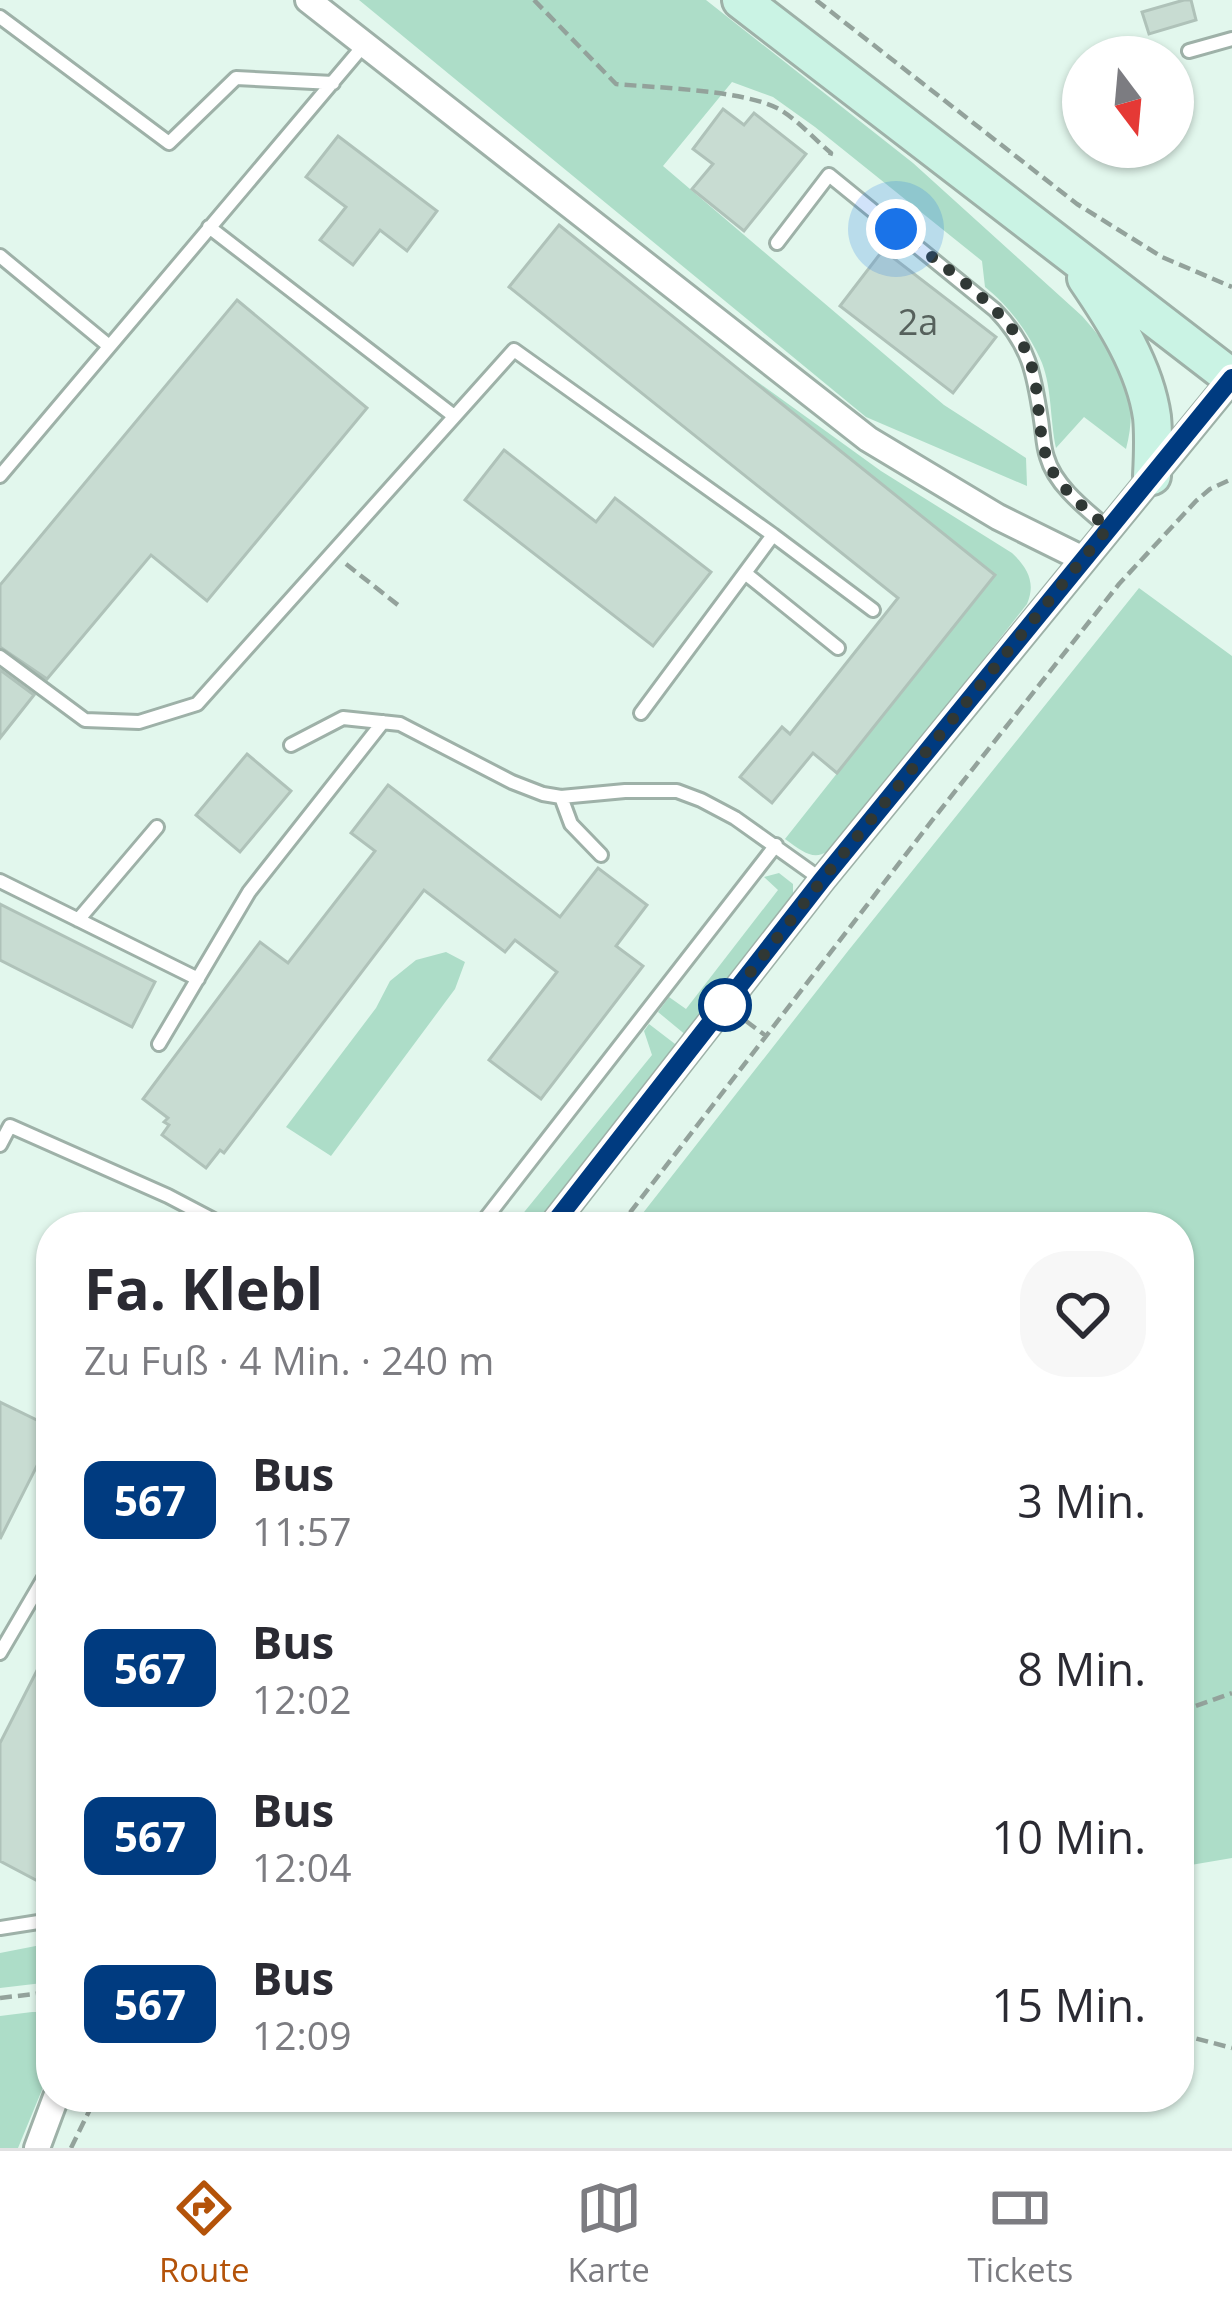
<!DOCTYPE html>
<html lang="de">
<meta charset="utf-8">
<style>
body{margin:0;font-family:"Open Sans",sans-serif;background:#f7f7f7;color:#2b2b33;height:100vh;display:flex;flex-direction:column;font-size:45px;white-space:nowrap}
*{box-sizing:border-box;margin:0}
p{font-size:39px;color:#7c7c81}
.icon{flex:none;width:66px;height:66px;fill:none;stroke:currentColor;stroke-width:2;stroke-linecap:round;stroke-linejoin:round}
.map{position:relative;flex:1;overflow:hidden}
.drawer{position:absolute;left:36px;top:1212px;width:1158px;height:900px;display:flex;flex-direction:column;background:#fff;border-radius:48px;box-shadow:0 3px 9px #0004}
.drawer>*{flex:none}
.badge{padding:0 24px;border-radius:18px;font-size:42px;line-height:78px}
.needle{width:78px;rotate:164deg}
.tools{position:absolute;left:1062px;top:36px;display:grid;gap:24px}
.tools a{display:grid;place-items:center;width:132px;height:132px;border-radius:50%;background:#fff;box-shadow:0 3px 9px #0004;font-size:60px}
.you{position:absolute;width:60px;height:60px;margin:-30px;border:9px solid #fff;border-radius:50%;background:#1a73e8;box-shadow:0 0 0 18px #1a73e833}
.map>.badge{position:absolute;translate:-50% -50%;box-shadow:0 0 0 6px #fff}
.round{display:grid;place-items:center;flex:none;width:126px;height:126px;border-radius:48px;background:#f7f7f7}
.head{display:flex;align-items:center;justify-content:space-between;height:204px;padding:0 48px}
h1{font-size:57px;font-weight:700;line-height:90px}
ul{padding:0;list-style:none}
li{display:flex;align-items:center;gap:36px;height:168px;padding:0 48px}
li div{flex:1}
li b{display:block;font-size:45px}
li em{font-style:normal}
li .badge{min-width:132px;font-weight:700;text-align:center}
.menu{display:flex;justify-content:space-around;align-items:center;height:168px;border-top:3px solid #e1e1e2;background:#fff;font-size:33px;color:#7c7c81}
.menu a{display:grid;justify-items:center;gap:6px}
.menu .active{color:#b45309}
.map>svg:first-child{display:block}
.green{fill:#adddc8}
.building{fill:#c8dcd2;stroke:#afc2b9;stroke-width:3}
.lines{fill:none;stroke-linecap:round;stroke-linejoin:round}
.lane-casing{stroke:#9eb1a8;stroke-width:18}
.street-casing{stroke:#9eb1a8;stroke-width:30}
.secondary-casing{stroke:#9eb1a8;stroke-width:42}
.path{stroke:#93a29b;stroke-width:4.5;stroke-dasharray:12 6;stroke-linecap:butt}
.lane{stroke:#fff;stroke-width:12}
.street{stroke:#fff;stroke-width:24}
.secondary{stroke:#caf3e4;stroke-width:36}
.line-casing{stroke:#fff;stroke-width:27}
.line{stroke:#003b80;stroke-width:18}
.walk{stroke:#303835;stroke-width:12;stroke-dasharray:0 21.6}
.stop-dot{fill:#fff;stroke:#003b80;stroke-width:6}
.labels{text-anchor:middle;stroke-width:10;stroke-linejoin:round;paint-order:stroke}
.number-label{font-size:36px;fill:#56615c}
</style>
<div class="map">
<svg width="1232" height="2148" viewBox="0 0 1232 2148">
<rect width="100%" height="100%" fill="#e2f7ed"/>
<path class="green" d="M359,0H706L913,163L1082,316C1120,359 1141,391 1126,449L1084,417L1056,448C1050,420 1052,389 1042,363C1030,334 1009,306 985,287L982,261L815,127L773,97L732,82L663,166L944,405L1026,458L1027,486L866,417Z
M719,354L881,471L1012,553C1028,568 1036,583 1027,604L842,839C818,864 810,857 785,839L994,575Z
M1139,588L1232,656V1858L1179,1867V1227H632L848,951Z
M779,873L793,884V899L687,1036L658,1012L669,997L686,1009L778,890L764,877Z
M446,952L465,962L455,989L331,1156L286,1127L376,1008L390,981L416,960Z
M649,1024L679,1047L539,1227H512L652,1055L644,1031Z
M51,1943V1982L0,1988V1953Z
M32,2012H51V2068L18,2148H0V2016Z"/>
<path class="building" d="M1184,0H1191L1196,20L1149,34L1142,12Z
M723,109L744,125L754,113L806,154L744,231L692,189L713,164L693,149Z
M338,136L437,211L407,251L380,230L353,265L320,240L346,207L306,177Z
M559,225L995,575L837,773L813,753L772,803L740,777L782,727L790,734L898,598L509,287Z
M883,250L996,337L953,393L840,306Z
M237,300L367,408L207,601L151,555L47,679L0,647V585Z
M504,450L596,522L615,498L711,572L653,646L465,500Z
M0,670L34,695L0,738Z
M247,754L291,791L240,852L196,815Z
M388,785L560,917L598,868L647,905L616,946L643,966L541,1099L489,1060L557,972L515,940L505,952L424,890L224,1153L220,1150L206,1168L162,1135L169,1125L164,1122L168,1118L143,1099L260,942L288,963L375,851L351,833Z
M0,904L155,982L132,1027L0,960Z
M0,1402L51,1427V1438L0,1539Z
M51,1643V1888L0,1861V1743Z"/>
<g class="lines">
<g class="lane-casing">
<path id="lane" d="M0,17L169,143L236,78L333,83
M1189,51L1232,39
M209,227L454,416
M777,243L829,175L995,310C1029,345 1034,373 1041,420C1043,432 1043,446 1047,457C1055,486 1087,510 1108,528
M0,256L109,346
M0,476L364,45
M773,535L873,610
M745,573L838,648
M0,657L85,720L139,722L197,704L514,350L773,535L641,713
M291,745L343,718L400,724L512,782L543,794L561,797L625,791H677L701,800L735,818L822,880
M561,797L571,824L601,855
M0,881L198,979
M78,920L157,827
M159,1044L249,892L383,722
M0,1145L10,1126L168,1196L227,1227
M479,1227L776,845
M0,1653L51,1566
M0,1928L51,1920"/>
</g>
<g class="street-casing">
<path id="street" d="M308,0L868,439L998,517L1083,559
M551,1227L822,880L1232,379
M37,2148L56,2097"/>
</g>
<g class="secondary-casing">
<path id="secondary" d="M741,0L1232,378
M1086,278C1114,319 1145,367 1152,417C1154,437 1153,456 1152,476"/>
</g>
<path class="path" d="M534,0L616,84C659,88 743,90 779,109C798,120 814,139 831,153L830,156
M816,0L1077,204L1162,257L1232,287
M346,564L398,605
M746,1021L766,1036
M619,1227L934,818L1119,584L1196,501L1210,489L1232,479
M1179,1712L1232,1693
M0,1998L51,1992
M1179,2034L1232,2048
M71,2148L96,2097"/>
<use href="#lane" class="lane"/>
<use href="#street" class="street"/>
<use href="#secondary" class="secondary"/>
</g>
<g class="lines">
<g class="line-casing">
<path id="line" d="M551,1227L822,880L1232,378"/>
</g>
<use href="#line" class="line"/>
<path class="walk" d="M725,1005L718,1014L822,880L1108,528C1087,510 1056,486 1047,459C1035,423 1042,383 1025,349C1002,304 935,261 896,229"/>
</g>
<circle class="stop-dot" cx="725" cy="1005" r="24"/>
<g class="labels">
<g class="number-label">
<text x="918" y="335">2a</text>
</g>
</g>
</svg>
<div class="tools">
<a><svg class="needle" viewBox="-14 -14 28 28"><path d="M0-13l5 13h-10z" fill="#e53935"/><path d="M0 13l5-13h-10z" fill="#7c7c81"/></svg></a>
</div>
<div class="you" style="left:896px;top:229px"></div>
<section class="drawer">
<div class="head"><div><h1>Fa. Klebl</h1><p>Zu Fuß · 4 Min. · 240 m</p></div><a class="round"><svg class="icon" aria-label="heart" viewBox="0 0 24 24"><path d="M12 20l-8-8c-3-5 5-10 8-4 3-6 11-1 8 4z"/></svg></a></div>
<ul>
<li><span class="badge" style="background:#003b80;color:#fff">567</span><div><b>Bus</b><p>11:57</p></div><em>3 Min.</em></li>
<li><span class="badge" style="background:#003b80;color:#fff">567</span><div><b>Bus</b><p>12:02</p></div><em>8 Min.</em></li>
<li><span class="badge" style="background:#003b80;color:#fff">567</span><div><b>Bus</b><p>12:04</p></div><em>10 Min.</em></li>
<li><span class="badge" style="background:#003b80;color:#fff">567</span><div><b>Bus</b><p>12:09</p></div><em>15 Min.</em></li>
</ul>
</section>
</div>
<nav class="menu">
<a class="active"><svg class="icon" aria-label="directions" viewBox="0 0 24 24"><path d="M12 3l9 9-9 9-9-9zM9 14v-3h6M13 9l2 2-2 2"/></svg>Route</a>
<a><svg class="icon" aria-label="map" viewBox="0 0 24 24"><path d="M3 6l6-2 6 2 6-2v14l-6 2-6-2-6 2zM9 4v14M15 6v14"/></svg>Karte</a>
<a><svg class="icon" aria-label="tickets" viewBox="0 0 24 24"><path d="M3 7h18v10H3zM15 7v10"/></svg>Tickets</a>
</nav>
